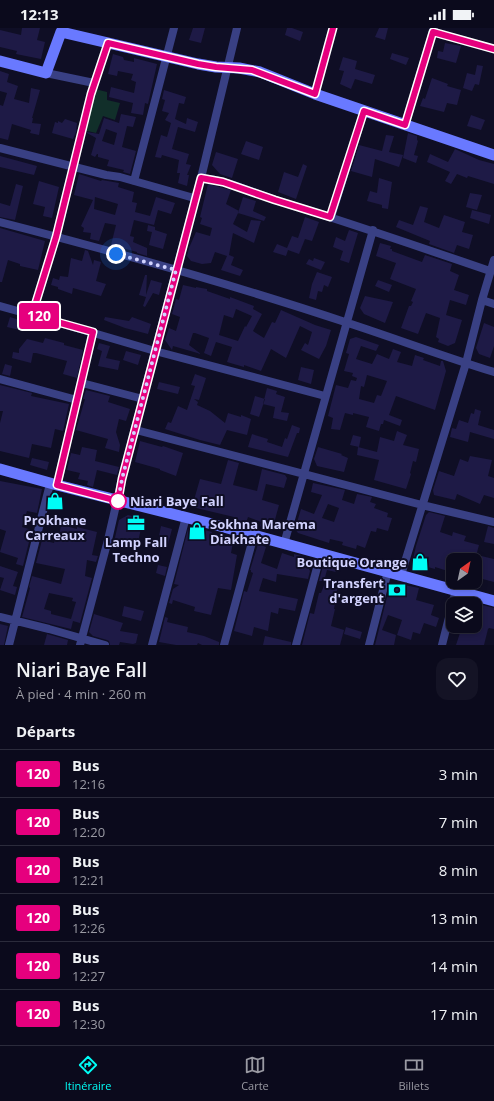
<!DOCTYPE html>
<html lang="fr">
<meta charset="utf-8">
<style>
body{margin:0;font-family:"Open Sans",sans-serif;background:#141325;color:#f1f3f6;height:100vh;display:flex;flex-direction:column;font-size:15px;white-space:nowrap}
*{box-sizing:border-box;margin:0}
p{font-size:13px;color:#9a9aa3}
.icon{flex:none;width:22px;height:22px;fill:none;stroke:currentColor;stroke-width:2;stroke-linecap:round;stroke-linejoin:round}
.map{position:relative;height:617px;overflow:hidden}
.details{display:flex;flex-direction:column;background:#0b0a1c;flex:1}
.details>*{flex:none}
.badge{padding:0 8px;border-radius:3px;font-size:14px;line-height:26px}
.needle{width:26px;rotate:33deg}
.fabs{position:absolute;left:446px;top:525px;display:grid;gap:8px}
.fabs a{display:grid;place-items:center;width:36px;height:36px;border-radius:8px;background:#0b0a1c;box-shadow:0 2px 6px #0003,0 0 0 1px #2b2b3b;font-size:20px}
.you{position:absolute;width:20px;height:20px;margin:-10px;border:3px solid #fff;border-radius:50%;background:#1a73e8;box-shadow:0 0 0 6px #1a73e833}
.map>.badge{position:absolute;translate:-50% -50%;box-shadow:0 0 0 2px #fff}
h2{padding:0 16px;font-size:15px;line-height:36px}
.round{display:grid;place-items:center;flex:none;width:42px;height:42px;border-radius:12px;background:#141325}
.head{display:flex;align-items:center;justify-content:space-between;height:68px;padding:0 16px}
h1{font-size:19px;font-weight:600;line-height:30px}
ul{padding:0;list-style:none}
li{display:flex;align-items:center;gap:12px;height:48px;padding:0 16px;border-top:1px solid #2b2b3b}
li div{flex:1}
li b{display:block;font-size:15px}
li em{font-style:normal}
li .badge{min-width:44px;font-weight:700;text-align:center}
.status{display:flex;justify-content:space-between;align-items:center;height:28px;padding:0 20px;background:#0b0a1c;direction:ltr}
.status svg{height:11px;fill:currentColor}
.dock{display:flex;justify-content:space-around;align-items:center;height:56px;border-top:1px solid #2b2b3b;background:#0b0a1c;font-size:11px;color:#9a9aa3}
.dock a{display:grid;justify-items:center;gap:2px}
.dock .active{color:#00fdf6}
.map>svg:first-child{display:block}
.green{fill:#112f2a}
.building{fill:#1e1a46;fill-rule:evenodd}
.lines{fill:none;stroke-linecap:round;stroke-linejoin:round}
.street{stroke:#394084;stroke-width:8}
.secondary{stroke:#6979ff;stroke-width:11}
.line-casing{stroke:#fff;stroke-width:9}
.line{stroke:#e6007e;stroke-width:6}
.walk{stroke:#d2d3ff;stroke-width:4;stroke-dasharray:0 7.2}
.stop-dot{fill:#fff;stroke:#e6007e;stroke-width:2}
.labels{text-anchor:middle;stroke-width:4;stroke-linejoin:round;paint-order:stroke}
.stop-label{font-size:13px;font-weight:bold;fill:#d2d3ff;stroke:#0f0e25;text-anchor:start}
.poi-label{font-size:13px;font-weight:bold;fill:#d2d3ff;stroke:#0f0e25}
</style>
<div class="status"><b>12:13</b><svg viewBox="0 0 49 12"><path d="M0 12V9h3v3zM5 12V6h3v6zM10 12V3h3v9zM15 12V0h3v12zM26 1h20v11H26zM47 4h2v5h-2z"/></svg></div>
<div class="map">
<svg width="494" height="617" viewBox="0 0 494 617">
<rect width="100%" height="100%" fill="#0f0e25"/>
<path class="green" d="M95,61L107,64V72L120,75L115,92L103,88L96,105L83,102Z"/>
<path class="building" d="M22,0H40L37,12L45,14L41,31L16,26L17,23L0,19V2L21,7Z
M193,0H205L201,15L189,12Z
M287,0H292L303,4L300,13L285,7Z
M379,0H388L385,12L375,9Z
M445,15L461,18L456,35L437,30L438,23L443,24Z
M392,25L409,30L406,37L390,31Z
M113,26L123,29L124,32L134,34V30L157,36L148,76L145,75L143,87L131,85L133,75L109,69L111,59L134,65L136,54L131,52L133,46L118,43L117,48L108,46Z
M343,29L357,33L355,41L375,47L372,56L355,51L351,61L340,56L344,43L339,42Z
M477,37L483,38L479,57L475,56L472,63L463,60L467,45L475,47Z
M0,43L9,46L7,54L18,58L14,71L29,75L31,60L40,62L32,90H33L32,95L41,96L39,107L30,105L31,102L12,96L8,112L0,110V77L3,78L7,65L0,63Z
M432,50L448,56L447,58L461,62L457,77L447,75L444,84L420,78L423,70L425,71Z
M164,62L186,69L184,76L179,75L175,91L186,96L187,90L198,94L195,104L178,99L172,121L189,126L186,136L191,137L187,147H189L187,158L178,155L180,145H177L179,132L162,127L161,130L155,129L161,107L167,109L171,95L165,92L169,85L162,83L165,72L162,71Z
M121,86L136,89L133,99L127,98L122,119L136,123L130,146L123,144L124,142L107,138L109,132L98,129V126H97L95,129L91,127L96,110L87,105V104L99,106L104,90L119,95ZM106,101L117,105L114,117L102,113Z
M471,87L485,92L481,102L467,98Z
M65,91L77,95L76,104L73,111L52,105L55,94L58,95V93L62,95Z
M408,105L417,108V112L418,113L414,127L418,128L416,135L403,130Z
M386,107L394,108L389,124L403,127L399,139L375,131L372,149L351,143L359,117L382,123Z
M246,113L263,119L259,132L241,126Z
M455,121L479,132L494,136V156L468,148L467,150L457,146L451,156L445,153L450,144L427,134L430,126L448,134Z
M216,124L238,131L232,150L220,146L212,137Z
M0,128L37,138L34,147L0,139Z
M303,136L307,138L296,171L278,164L284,144L298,149Z
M79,146L101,153L102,152L119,155L118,159L134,164L132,174L137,175L135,184L150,188L156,169L175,175L171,186L158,182L154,197L134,192L130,208L134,209L133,214L147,220V228L137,225V224L111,217L116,197L105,195L99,213L90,211L91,205L83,204L84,200L81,198L93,172L74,167ZM95,169L118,176L115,187L94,181Z
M379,150L392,154L388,181L382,180V177L367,173L370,163L377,165Z
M39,153L59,159L52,190L43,188L45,179L33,176Z
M16,156L23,158L15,192L0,189V175L10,178Z
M208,156L231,162L226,176L239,183L233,196L247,204L251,192L261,193L254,215L233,205L229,227L234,229L231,237L243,242L240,248L221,242L227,228L215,224L211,235L202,236L191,233L187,228L189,220L196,204L210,208L212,200L200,196L202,190L200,189Z
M470,165L482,167L477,182L466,179Z
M243,169L256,173L253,183L266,189L264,193L238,185Z
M420,178L428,180L424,194L439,200L444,187L465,194L462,204L473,207L469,221L457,217L454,225L429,216L430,213L396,199L399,192L413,197Z
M472,182L491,187L489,196L470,190Z
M305,189L319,194L312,213L305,211L299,226L288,222L286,228L273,224L277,216L287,220L292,208L298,210Z
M148,197L155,199V202L167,206L163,221L149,217L152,204L147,203Z
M0,200L45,213L38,242L20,238V236L8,232L2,254H0Z
M349,202L358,205L349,235L340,232L343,223L333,219L336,209L345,213Z
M380,215L391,218L390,221H392V223L422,234L425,227L452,236L450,243L459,247L454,262L469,267L466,277L450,272L446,287L462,292L455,315L448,318L438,314L439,311L436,309L440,290L426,285L418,306L401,300L409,278H411L413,274L411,273L416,261L390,251L396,235L376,228Z
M85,222L88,223L93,237L94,232L101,234L96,253L106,256L101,268L73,260L72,266L58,261V259L51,257L53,250L59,252L60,248L68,249L71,230L82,233Z
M314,230L325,234L321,242L306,236L309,231L313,233Z
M317,244L332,249L328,259L324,257L322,264L318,263L316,272L309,270L312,256Z
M145,247H147L146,267L151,252L162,255L159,267L153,265L145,279L143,278L146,269L139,267Z
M378,252L392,257L389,264L375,258Z
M183,257L196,260V259L207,261V263L230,271V269L254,278L253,281L262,286L253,303L264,310L272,294L275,295L281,282L315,297L331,302L326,318L319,331L301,322L305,315L308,317L312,304L300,298L286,330L271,321L261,343L244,337V339L227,334L232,319L216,314L211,328L204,325L209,310L195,305H193L189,317L201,326L173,318L172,322L165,312L169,300L176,303L180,289L172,286L176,271L179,272ZM236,281L252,288L246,299L245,298L238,313L219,307L224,287L233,290Z
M365,268L393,274L385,295L364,286L360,280Z
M10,289L26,294L24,303L7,299Z
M105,289L129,293L132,289L151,296L148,306L125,300L104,292Z
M484,295L494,299V318L490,330L479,326L476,320Z
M356,309L379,317L376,323L361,318L356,331L372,336L377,326L389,331L393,321L401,324L397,334L412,338L415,327L424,330L423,332L440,338L441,333H443L446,343L435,382L396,368L389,387L402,392L400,398L384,392L383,396H381L379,403L366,399L369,389L353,385V387L345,385L340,402L331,401L333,390L328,388L336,357L348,360L351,352L356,353L357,350L352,348L353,345L344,343L349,326L346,325L350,311ZM367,347L387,353L381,368L377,367L374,375L359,371L361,358L364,359Z
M45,310L64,315V317L83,322L77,350L63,346L67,333L36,325H33L31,335L12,330L13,324L19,325V321L27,311L43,315Z
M99,315L110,318L106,330L120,333L118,342L98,338L102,323L97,321Z
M126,323L141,327L138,337L123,332Z
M5,336L12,338L10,348L2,346Z
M301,339L314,342L311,356L298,352Z
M195,346L206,350L199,372L194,371L198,374L197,377L210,383L225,395L228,385L241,389V387L251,391L247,407L227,402L220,417L200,412L165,401L168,394L171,395L178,378L187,382L195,358L191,357Z
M159,354L180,359L178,366L157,361Z
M0,357L32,365L31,368L69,376L63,403L55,401L51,420L32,416L29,430L0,423V395L3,383H0Z
M267,360L277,363L276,366L285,369L281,384L289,385L287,393L273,390L275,379L263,376Z
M86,362L110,368L108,374L130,381L126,393L119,391L116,404L120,417L119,424L105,420L108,411L76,402L85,371H83Z
M255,368L265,371L259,389L250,386Z
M475,381L481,383L478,397L494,402V411L470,404L468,414L450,409L452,400L456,401L459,392L468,395L471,385L474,386Z
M292,397L300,400L299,405H297L288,429L248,419L252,406L268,411L267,414L282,419L285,410L287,411Z
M397,403L407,407L403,417L419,421L416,434L413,433L410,445L411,446L406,461L374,452L379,432L357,427L358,419L377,424L380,409L394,413Z
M353,407L361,409L359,419L350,417Z
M140,413L162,419L163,418L183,425L176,448L160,442V441L135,434Z
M82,419L97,422L95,433L119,439L117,447L97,442L93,459L87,457L88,453L78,451L80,445L67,442L71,425L80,427Z
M318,419L342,426L341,427L348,430L344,444L317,438L314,431Z
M470,428L492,432L488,448L494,450V470L484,467L480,476L457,466L455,472L434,467L433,462L439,443L454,448L460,431L468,434Z
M32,430L49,434L47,442L30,437Z
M228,432L239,435L233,457L257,463L262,441L285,447L287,450L284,460L266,456L262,472L279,477L273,499L268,501L260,498L261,494L248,489L246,495L233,491L234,489L192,479L200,451L221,456Z
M0,453L42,461L37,485L27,483L22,499L32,502L23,538L16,536L18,530L0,524L6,503L0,501Z
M313,455L345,462L342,472L354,476L357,466L372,469L370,474L376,476L374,480L388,485L387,489L392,490L388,503L377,500L376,504L371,503L365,520L357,517L356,521L342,517L343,514L330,511L329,515L298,505L295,501L301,481L314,486L322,467L311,464ZM328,476L339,480L334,494L322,490Z
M429,484L445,488L440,504L452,508L453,504L466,508L464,513L479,517L475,532L456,527L454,532H453L451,544L435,539V541L417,536L413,531L416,518L426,487Z
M128,487L143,491L137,519L114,514L119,492Z
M61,497L77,501V499L97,504L92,527L98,528L96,534L87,532L85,548L92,550L80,595L73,593L71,601L22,589L30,560L29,559L32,548L61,556L65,541L36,535L42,512L54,515L56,508L59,509ZM49,565L73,570L72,573L76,574L71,591L51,586V583L44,581Z
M161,498L172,501L168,516L158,513Z
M488,498L494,500V516L484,514Z
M194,499L212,504L211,509L227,513L229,508L234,509L231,525L237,527L231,562L218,560L211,587L194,583L195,579L173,572L172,576L169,575L173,561L179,557L174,556L188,501Z
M258,516L266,519L261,535L277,541L282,525L294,529V526L302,528L310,543L308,551L277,546L276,554L263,550L259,563L298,571L295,583L279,580L278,586L271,584L268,603L254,599L252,608L234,603L244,563L247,564L253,545L251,544V542H250Z
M477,527L494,531V554L475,549V539Z
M329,535L338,538L336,544L327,542L324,553H319L323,538Z
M158,537L167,539L165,548L156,545Z
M0,538L18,544L13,558L17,559L15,567L0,562L4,550L0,549Z
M325,555L338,559L335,569H336L334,581H335L331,598L344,602L340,617H302L310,585L314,586L319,565H321Z
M394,555L419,560L416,572L434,577L431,587L439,590L436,599L424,595L420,606L413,604L411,612L397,607L402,592L388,587L382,602L396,607L394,617H375L390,557Z
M475,575L494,580V601L489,600L488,601L484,617H456L460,605H457L459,598H475Z
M124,578L144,583L141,593L122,588Z
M94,586L123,595L120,603L138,606L136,615L133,616L120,614L119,617H110L109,613L107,612L93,608L89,604Z
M165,589L168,590L167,594L188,599L187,604L204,608L219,614V617H202L198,615L197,617H176L159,614Z
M0,596L8,598L4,617H0Z
M346,599L362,604L360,611L344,606Z
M47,606L68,612L67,617H44Z
M265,608L291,614V617H263Z"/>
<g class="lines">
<path class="street" d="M433,4L494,21
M46,45L94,55
M315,66L333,0
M405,97L434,0
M0,120L106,147L120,149L194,170
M201,150C228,152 253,165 279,173C350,195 420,219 490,243
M134,153L174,0
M331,189L364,83
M0,194C117,224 234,257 348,295C397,311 445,329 494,344
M482,272L494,276
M0,278L32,287L155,323L325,368
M32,287L56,209L91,66L108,15
M0,351L77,372
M82,355L143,371
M136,402L422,477L494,494
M57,457L93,304
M284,516L373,202
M401,547L466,335L482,272L494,232
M0,589L49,601L105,617
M9,617L50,456
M80,617L108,512L122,451L155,323L201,150L237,0
M152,617L186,489
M224,617L254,507
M296,617L321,525
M369,617L388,543
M442,617L456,562"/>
<path class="secondary" d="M0,33L46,45L61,4L198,36L216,39L239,40L260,44L315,66L494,127
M0,441L57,457L220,498L494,573"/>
</g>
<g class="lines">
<g class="line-casing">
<path id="line" d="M333,0L315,66L252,42L216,39L198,36L108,15L91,66L56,209L32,287L93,304L57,457L118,473L122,451L201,150L223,154L275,172L330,189L364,83L405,97L433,4L494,21"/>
</g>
<use href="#line" class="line"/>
<path class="walk" d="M116,226L176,242L122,451L118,473"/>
</g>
<defs>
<g id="shop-bare" transform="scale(1.38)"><path d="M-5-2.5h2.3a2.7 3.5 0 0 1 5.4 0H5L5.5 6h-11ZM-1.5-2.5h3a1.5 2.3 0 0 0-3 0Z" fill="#00fdf6" stroke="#0f0e25" stroke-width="2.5" paint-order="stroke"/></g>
<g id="office-bare" transform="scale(1.38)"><path d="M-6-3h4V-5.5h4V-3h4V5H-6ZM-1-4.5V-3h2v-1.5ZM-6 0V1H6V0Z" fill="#00fdf6" stroke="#0f0e25" stroke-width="2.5" paint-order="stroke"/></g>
<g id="bank-bare" transform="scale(1.38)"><path d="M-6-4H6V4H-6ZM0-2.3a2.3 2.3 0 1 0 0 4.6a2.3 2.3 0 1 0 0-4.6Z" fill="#00fdf6" stroke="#0f0e25" stroke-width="2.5" paint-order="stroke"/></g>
</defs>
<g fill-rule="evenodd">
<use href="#shop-bare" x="55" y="473"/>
<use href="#office-bare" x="136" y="495"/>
<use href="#shop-bare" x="197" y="503"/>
<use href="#shop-bare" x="420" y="534"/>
<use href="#bank-bare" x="397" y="562"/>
</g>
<circle class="stop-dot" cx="118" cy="473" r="8"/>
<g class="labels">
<g class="stop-label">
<text x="130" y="478">Niari Baye Fall</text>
</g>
<g class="poi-label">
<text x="55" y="497">Prokhane<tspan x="55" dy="15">Carreaux</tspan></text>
<text x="210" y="501" text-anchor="start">Sokhna Marema<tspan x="210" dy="15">Diakhate</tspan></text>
<text x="136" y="519">Lamp Fall<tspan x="136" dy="15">Techno</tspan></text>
<text x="407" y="539" text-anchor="end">Boutique Orange</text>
<text x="384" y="560" text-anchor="end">Transfert<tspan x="384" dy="15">d'argent</tspan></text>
</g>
</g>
</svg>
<div class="fabs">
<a><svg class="needle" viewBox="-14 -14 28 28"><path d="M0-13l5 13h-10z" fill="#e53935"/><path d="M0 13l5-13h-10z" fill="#9a9aa3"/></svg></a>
<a><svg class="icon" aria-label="layers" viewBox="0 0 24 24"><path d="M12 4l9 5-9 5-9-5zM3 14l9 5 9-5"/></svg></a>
</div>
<div class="you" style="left:116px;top:226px"></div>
<b class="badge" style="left:39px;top:288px;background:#e6007e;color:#fff">120</b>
</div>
<section class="details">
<div class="head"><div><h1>Niari Baye Fall</h1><p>À pied · 4 min · 260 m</p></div><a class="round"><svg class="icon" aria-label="heart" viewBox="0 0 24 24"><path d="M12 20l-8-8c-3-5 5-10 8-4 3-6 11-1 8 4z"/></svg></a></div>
<h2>Départs</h2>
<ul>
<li><span class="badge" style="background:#e6007e;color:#fff">120</span><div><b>Bus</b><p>12:16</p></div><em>3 min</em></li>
<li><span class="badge" style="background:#e6007e;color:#fff">120</span><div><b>Bus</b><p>12:20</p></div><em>7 min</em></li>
<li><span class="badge" style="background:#e6007e;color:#fff">120</span><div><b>Bus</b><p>12:21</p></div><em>8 min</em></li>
<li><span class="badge" style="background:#e6007e;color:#fff">120</span><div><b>Bus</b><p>12:26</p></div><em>13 min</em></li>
<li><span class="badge" style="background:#e6007e;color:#fff">120</span><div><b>Bus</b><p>12:27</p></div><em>14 min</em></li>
<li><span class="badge" style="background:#e6007e;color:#fff">120</span><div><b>Bus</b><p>12:30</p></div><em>17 min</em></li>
</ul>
</section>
<nav class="dock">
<a class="active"><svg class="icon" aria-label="directions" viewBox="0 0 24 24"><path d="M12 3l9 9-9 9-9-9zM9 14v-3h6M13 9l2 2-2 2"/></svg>Itinéraire</a>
<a><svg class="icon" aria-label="map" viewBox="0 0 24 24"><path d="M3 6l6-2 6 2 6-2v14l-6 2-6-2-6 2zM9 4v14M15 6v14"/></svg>Carte</a>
<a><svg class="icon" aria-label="tickets" viewBox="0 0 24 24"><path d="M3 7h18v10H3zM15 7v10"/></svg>Billets</a>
</nav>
